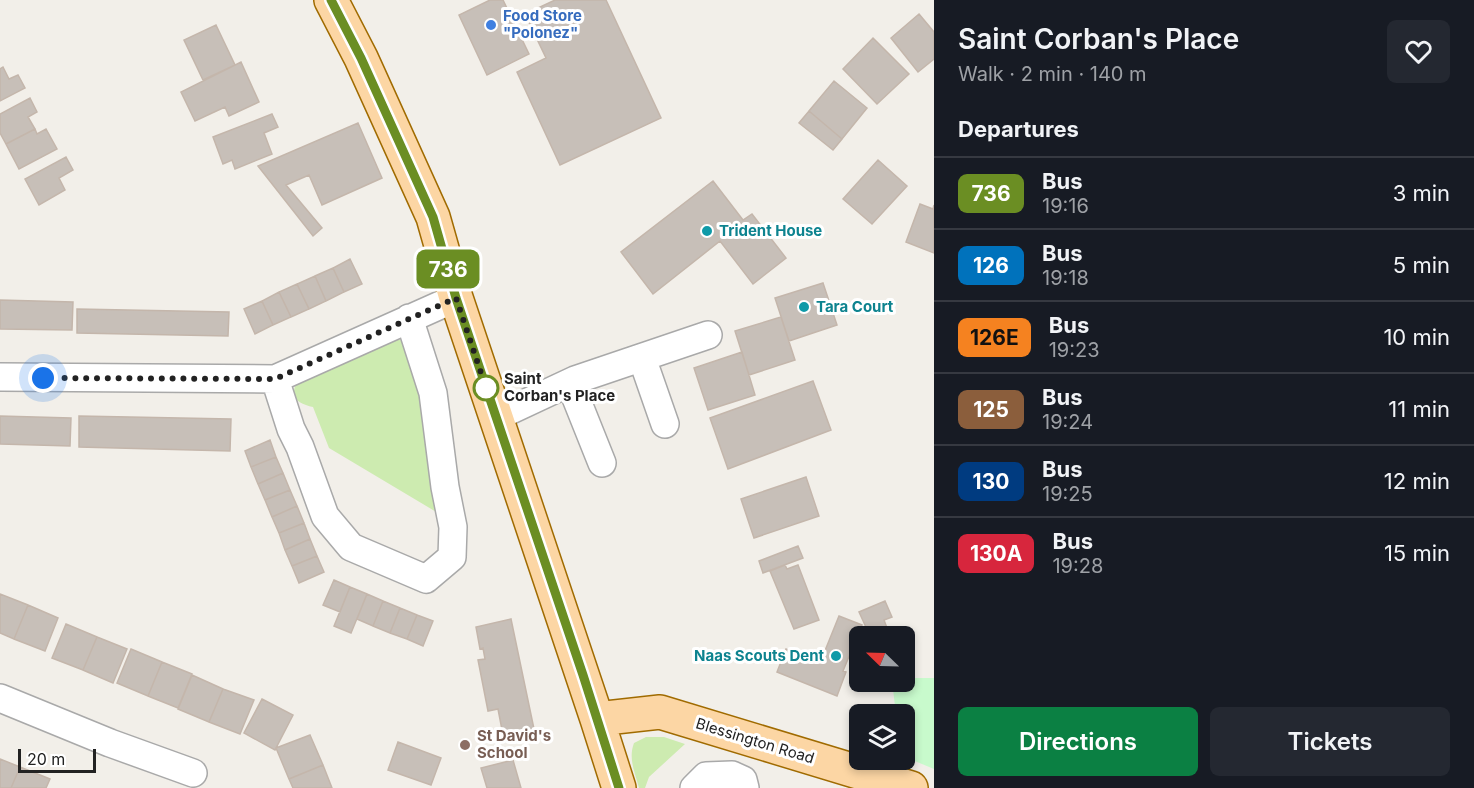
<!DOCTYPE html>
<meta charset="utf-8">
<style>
body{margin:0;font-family:Inter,sans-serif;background:#242831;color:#f1f3f6;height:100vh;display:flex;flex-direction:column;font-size:22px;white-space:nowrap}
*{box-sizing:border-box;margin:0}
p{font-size:20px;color:#9ea1a6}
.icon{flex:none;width:33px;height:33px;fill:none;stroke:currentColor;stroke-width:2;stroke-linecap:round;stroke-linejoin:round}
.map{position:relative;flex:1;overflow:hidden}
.details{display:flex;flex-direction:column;background:#171b24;width:540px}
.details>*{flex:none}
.badge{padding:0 12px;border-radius:9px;font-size:21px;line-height:39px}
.needle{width:39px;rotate:293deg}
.buttons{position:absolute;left:849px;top:626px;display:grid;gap:12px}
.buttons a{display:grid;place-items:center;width:66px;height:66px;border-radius:9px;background:#171b24;box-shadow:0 3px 9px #0003;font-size:30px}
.scale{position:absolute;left:18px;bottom:15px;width:78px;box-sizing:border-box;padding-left:6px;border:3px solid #222;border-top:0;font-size:16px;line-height:21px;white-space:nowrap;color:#222;-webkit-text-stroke:4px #fff;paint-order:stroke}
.you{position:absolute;width:30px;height:30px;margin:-15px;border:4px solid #fff;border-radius:50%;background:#1a73e8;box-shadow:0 0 0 9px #1a73e833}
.map>.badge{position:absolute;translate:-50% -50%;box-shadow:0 0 0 3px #fff}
h2{padding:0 24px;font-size:22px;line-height:54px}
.round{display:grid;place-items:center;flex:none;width:63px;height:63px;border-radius:9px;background:#242831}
.head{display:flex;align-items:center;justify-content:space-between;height:102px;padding:0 24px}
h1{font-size:28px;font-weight:600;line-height:45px}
.cta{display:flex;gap:12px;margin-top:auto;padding:12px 24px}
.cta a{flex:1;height:69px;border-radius:9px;background:#0b8043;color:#fff;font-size:24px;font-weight:600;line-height:69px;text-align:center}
.cta a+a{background:#242831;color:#f1f3f6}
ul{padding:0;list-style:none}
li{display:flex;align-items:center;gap:18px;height:72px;padding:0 24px;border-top:2px solid #363941}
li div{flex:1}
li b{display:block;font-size:22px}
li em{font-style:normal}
li .badge{min-width:66px;font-weight:700;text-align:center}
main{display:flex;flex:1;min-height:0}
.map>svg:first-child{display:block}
.grass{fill:#cdebb0}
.park{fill:#c8facc}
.building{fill:#c7bfb8;stroke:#c4b6ab;stroke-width:1.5}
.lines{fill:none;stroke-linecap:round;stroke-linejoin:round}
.minor-casing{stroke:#a9a9a9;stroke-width:30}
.major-casing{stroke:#a06b00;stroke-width:36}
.minor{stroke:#fff;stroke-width:27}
.major{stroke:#fcd6a4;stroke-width:33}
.line-casing{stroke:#fff;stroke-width:14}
.line{stroke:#6b8e23;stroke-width:9}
.walk{stroke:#222;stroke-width:6;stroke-dasharray:0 10.8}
.shop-dot{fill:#3f7fe0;stroke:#fff;stroke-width:2}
.culture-dot{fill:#0f9aa8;stroke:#fff;stroke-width:2}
.stop-dot{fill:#fff;stroke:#6b8e23;stroke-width:3}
.education-dot{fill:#8d6e63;stroke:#fff;stroke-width:2}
.labels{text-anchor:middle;stroke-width:6;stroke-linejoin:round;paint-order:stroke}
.shop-label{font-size:15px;font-weight:bold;fill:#366cbe;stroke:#fff;text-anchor:start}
.culture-label{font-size:15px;font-weight:bold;fill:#0d838f;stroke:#fff;text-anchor:start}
.stop-label{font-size:15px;font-weight:bold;fill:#222;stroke:#fff;text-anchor:start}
.education-label{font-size:15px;font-weight:bold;fill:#785e54;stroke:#fff;text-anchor:start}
.street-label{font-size:15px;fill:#222;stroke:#fff}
</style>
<main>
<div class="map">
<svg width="934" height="788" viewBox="0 0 934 788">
<rect width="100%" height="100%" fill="#f2efe9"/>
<path class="grass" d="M393,338L406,342L413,351L443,516L329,448L313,407C301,404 289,400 296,384Z
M646,737H664L685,744L649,777L645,788H639C635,772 628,759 634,743Z"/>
<path class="park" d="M905,678H934V769L905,757L904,714H896L892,681H904Z"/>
<path class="building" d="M490,0H503L529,54L487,75L459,15Z
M555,0H606L661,118L560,165L517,72L546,58L525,14Z
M919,14L934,32V59L918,72L891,38Z
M216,25L235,65L203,80L184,40Z
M873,38L909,74L877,104L843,69Z
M241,62L259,102L229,116L225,107L195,121L181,92Z
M3,67L9,79L18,75L25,88L0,101V69Z
M834,81L867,108L842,139L809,111Z
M30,98L37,112L28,117L35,129L6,144L0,133V114Z
M809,111L842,139L833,150L799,123Z
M272,114L278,127L264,133L272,154L235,169L232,160L223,164L213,137Z
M358,123L382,178L322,205L309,175L286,185L322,228L313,236L258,166Z
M35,129L37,134L46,129L57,149L19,169L6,144Z
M66,157L73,170L59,178L65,190L39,205L25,179Z
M878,160L907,186L872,224L843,199Z
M713,181L743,220L752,214L786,258L753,284L720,241L653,294L621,252Z
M920,204L933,209L934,205V253L906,242Z
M350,259L362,284L344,292L333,268Z
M333,268L344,292L326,301L315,276Z
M315,276L326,301L309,309L297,284Z
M823,283L837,325L789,341L775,298Z
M297,284L309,309L291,317L279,292Z
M279,292L291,317L273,325L262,301Z
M0,300L73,302L72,330L0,329Z
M262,301L273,325L255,334L244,309Z
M77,309L229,312L228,336L77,333Z
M781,317L795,360L749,375L735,331Z
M742,352L755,395L708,410L694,368Z
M813,381L831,430L728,469L710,418Z
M0,416L71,418L70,446L0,444Z
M79,416L231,419L230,451L79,447Z
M270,440L276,457L251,467L245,451Z
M276,457L283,473L258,484L251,467Z
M283,473L290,490L265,500L258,484Z
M806,477L819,516L754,538L741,499Z
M290,490L297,506L272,517L265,500Z
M297,506L304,523L279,533L272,517Z
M304,523L310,539L285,550L279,533Z
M310,539L317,556L292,566L285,550Z
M798,546L803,558L763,573L759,561Z
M317,556L324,572L299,583L292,566Z
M785,565L787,569L798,565L819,620L794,629L770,571Z
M334,580L350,587L340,612L323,605Z
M350,587L367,594L351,633L334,626Z
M0,594L28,605L14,639L0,633Z
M367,594L383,601L373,626L357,619Z
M383,601L400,608L390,633L373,626Z
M885,601L892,617L884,620L890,636H870L859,612Z
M28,605L58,618L45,651L14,639Z
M400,608L417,615L407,639L390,633Z
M417,615L433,621L423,646L407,639Z
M839,616L862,625L843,671L846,672L837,696L777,672L786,649L820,663Z
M511,619L534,729L503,735L498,709L488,711L478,660L485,659L483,648L480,649L476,627Z
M66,624L97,637L83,670L52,658Z
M97,637L127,649L113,683L83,670Z
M131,649L162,662L148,696L117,683Z
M162,662L192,674L178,708L148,696Z
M192,675L223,689L209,722L178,709Z
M223,689L254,700L240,734L209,722Z
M262,699L293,715L275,750L244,733Z
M310,735L323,765L289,779L276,748Z
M398,742L441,758L431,785L388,770Z
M0,759L20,767L11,788H0Z
M513,760L521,788H487L481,768Z
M323,765L332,788H293L289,779Z
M20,767L50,779L46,788H11Z"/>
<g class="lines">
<g class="minor-casing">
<path id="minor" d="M642,358L665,424
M0,377L275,379L456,298
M275,379L291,429L300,447L325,516L351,547L426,579L452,557L453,527L445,487L433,393L409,318
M570,383L602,463
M496,417L575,380L708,335
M0,698L110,743L193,773
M694,788L706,776L732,775L743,780L745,788"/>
</g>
<g class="major-casing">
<path id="major" d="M331,0L361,58L433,217L456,298L597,719L619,788
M597,719L660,712L911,788"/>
</g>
<use href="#minor" class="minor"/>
<use href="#major" class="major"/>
</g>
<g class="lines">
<g class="line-casing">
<path id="line" d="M331,0L361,58L433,217L456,298L583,675L619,788"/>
</g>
<use href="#line" class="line"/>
<path class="walk" d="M43,378L275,379L456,298L489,397L486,388"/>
</g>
<circle class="shop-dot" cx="491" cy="25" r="6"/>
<g class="culture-dot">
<circle cx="707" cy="231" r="6"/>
<circle cx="804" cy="307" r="6"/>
<circle cx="836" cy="656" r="6"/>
</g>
<circle class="stop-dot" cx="486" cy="388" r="12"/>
<circle class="education-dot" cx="465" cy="745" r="6"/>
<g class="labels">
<g class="shop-label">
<text x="503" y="21">Food Store<tspan x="503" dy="17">"Polonez"</tspan></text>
</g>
<g class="culture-label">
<text x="719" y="236">Trident House</text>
<text x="816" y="312">Tara Court</text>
<text x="824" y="661" text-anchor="end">Naas Scouts Dent</text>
</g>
<g class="stop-label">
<text x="504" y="384">Saint<tspan x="504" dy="17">Corban's Place</tspan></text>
</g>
<g class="education-label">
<text x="477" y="741">St David's<tspan x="477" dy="17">School</tspan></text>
</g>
<g class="street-label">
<text transform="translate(755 741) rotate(17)" y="5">Blessington Road</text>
</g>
</g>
</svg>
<div class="buttons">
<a><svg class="needle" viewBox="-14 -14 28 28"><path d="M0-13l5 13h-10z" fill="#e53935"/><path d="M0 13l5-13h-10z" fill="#9ea1a6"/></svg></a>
<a><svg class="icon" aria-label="layers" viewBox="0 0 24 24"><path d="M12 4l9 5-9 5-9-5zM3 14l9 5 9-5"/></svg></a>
</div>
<div class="scale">20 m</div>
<div class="you" style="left:43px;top:378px"></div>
<b class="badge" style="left:448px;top:269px;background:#6b8e23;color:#fff">736</b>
</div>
<section class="details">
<div class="head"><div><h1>Saint Corban's Place</h1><p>Walk · 2 min · 140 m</p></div><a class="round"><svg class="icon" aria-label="heart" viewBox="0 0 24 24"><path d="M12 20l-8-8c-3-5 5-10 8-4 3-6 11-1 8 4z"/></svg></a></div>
<h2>Departures</h2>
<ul>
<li><span class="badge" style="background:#6b8e23;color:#fff">736</span><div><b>Bus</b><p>19:16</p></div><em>3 min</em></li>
<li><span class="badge" style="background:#0072bc;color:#fff">126</span><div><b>Bus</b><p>19:18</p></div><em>5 min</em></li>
<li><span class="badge" style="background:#f58220;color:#111">126E</span><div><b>Bus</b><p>19:23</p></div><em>10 min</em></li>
<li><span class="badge" style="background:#8b5e3c;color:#fff">125</span><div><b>Bus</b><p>19:24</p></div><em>11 min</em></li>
<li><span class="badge" style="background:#003b80;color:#fff">130</span><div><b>Bus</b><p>19:25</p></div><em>12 min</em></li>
<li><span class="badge" style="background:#d7263d;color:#fff">130A</span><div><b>Bus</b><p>19:28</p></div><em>15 min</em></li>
</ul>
<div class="cta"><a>Directions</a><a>Tickets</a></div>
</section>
</main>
